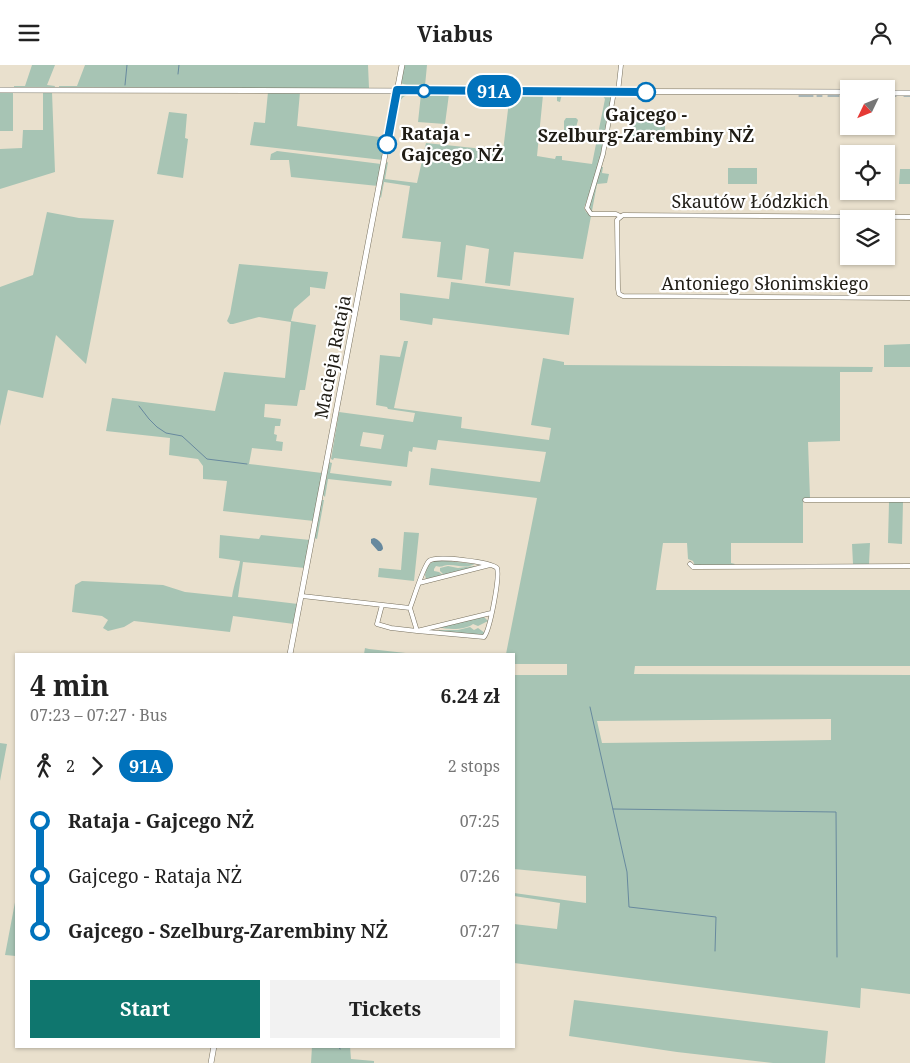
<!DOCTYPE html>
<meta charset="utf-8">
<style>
body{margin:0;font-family:"Noto Serif",serif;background:#f2f2f2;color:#222;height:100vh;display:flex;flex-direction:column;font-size:19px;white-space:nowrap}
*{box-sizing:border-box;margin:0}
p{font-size:16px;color:#767676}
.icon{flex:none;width:28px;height:28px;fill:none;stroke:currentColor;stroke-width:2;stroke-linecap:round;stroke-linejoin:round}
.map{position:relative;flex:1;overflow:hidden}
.side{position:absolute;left:15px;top:588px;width:500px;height:395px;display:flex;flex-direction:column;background:#fff;border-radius:0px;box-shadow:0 1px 4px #0004}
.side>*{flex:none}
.badge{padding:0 10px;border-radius:16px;font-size:18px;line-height:32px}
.needle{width:32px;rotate:227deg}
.buttons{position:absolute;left:840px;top:15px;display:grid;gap:10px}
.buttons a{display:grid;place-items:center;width:55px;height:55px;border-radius:0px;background:#fff;box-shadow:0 1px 4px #0004;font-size:25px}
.map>.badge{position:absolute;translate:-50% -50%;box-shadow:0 0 0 2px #fff}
.legs{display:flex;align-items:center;gap:8px;height:55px;padding:0 15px;font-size:16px}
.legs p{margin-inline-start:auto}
.overview{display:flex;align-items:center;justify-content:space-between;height:85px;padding:0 15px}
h1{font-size:28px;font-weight:700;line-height:38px}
.button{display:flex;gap:10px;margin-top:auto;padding:10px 15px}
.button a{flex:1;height:58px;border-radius:0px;background:#0f766e;color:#fff;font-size:20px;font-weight:700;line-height:58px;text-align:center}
.button a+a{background:#f2f2f2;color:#222}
ul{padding:0 15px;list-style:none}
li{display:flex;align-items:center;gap:18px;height:55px;font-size:19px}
li i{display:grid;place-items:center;width:8px;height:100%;margin:0 6px;background:currentColor}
li i::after{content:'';width:12px;height:12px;margin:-6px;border:4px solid;border-radius:50%;background:#fff}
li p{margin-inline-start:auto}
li:first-child i{background:linear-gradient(#0000 50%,currentColor 0)}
li:last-child i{background:linear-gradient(currentColor 50%,#0000 0)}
header{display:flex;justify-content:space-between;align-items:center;height:65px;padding:0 15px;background:#fff;font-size:22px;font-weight:700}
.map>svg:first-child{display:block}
.green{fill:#a7c4b4;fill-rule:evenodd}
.water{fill:#67899e}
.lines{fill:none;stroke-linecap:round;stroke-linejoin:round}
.stream{stroke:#67899e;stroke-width:1}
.minor-casing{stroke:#77705e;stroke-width:5}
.tertiary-casing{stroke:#77705e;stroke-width:6}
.minor{stroke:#fff;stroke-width:4}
.tertiary{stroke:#fff;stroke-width:5}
.line-1-casing{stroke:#fff;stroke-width:11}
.line-1{stroke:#0072bc;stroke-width:8}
.stop-1-dot{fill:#fff;stroke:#0072bc;stroke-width:2.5}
.labels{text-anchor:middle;stroke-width:4.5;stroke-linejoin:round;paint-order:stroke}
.stop-label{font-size:18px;font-weight:bold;fill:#1f1c15;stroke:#fff}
.street-label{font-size:18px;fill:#1f1c15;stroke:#fff}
</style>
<header><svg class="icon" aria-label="menu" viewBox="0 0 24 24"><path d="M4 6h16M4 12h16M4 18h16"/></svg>Viabus<svg class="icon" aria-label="person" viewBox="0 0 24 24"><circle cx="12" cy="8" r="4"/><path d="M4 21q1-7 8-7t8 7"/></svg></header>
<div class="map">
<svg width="910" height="998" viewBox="0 0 910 998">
<rect width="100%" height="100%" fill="#e9e0cd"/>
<path class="green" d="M32,0H55L47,20L55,21L54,24H14V21H25Z
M85,0H368L369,23L59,24V21H77Z
M403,0H427L425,21C416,21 408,22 401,18Z
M0,27H13V66H0Z
M43,27H52L55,107L0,124V84L22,83L23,65H43Z
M268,27H300L297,61L387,73L383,95L250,80L254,57L265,58Z
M401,28H462L463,30L449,29L445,59L418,57L421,29C407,30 401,28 398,44L395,43L398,31Z
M510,28L562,29L560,37L557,36V30H543L537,91L555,94L556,91H562V88V95L592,99L605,34L602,30L567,29H610L612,30L598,104L584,143L586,147L591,151L583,194L514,187L510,221L485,218L489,184L466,180L462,215L437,212L441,177L402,173L410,121L384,117L381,133L380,132L386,98L388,97L385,114L417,118L426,78L503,86Z
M169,47L187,49L185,73L188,74L183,113L157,109Z
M566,53H576L578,55L573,74H567L564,72V56Z
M632,53H665V75H632Z
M277,86L381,99L378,121L291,112L289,95H270L271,89Z
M601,102H603L602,108L609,109L607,118L597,119L592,146L594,148L590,146L589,143Z
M728,103H757V119H728Z
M900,104H910V119H899Z
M47,147L79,153L114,155L86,299L56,270L43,333L8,325L0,361V222L33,210Z
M239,199L328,207L325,224L310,222V230L294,244L291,256L316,260L305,325H300L297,341L265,339L264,352L281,354L280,361H275L274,369L277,370L276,376L283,377L282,386L252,383L249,399L322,408L314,456L223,446L227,416L203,414V401L198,394L169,390L170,373L106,366L112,333L215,346L224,307L285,313L291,257L259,252L233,259H230L227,256L230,249Z
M451,217L574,233L569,270L433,253L432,260L400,255V228L449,234Z
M404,276H408L394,343L462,352L461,363L549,375L551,363L531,360L543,293L564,297V300L873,302L872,307H840V376L808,377L810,433H806L803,437V478H731V498L735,499L734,500L695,501L693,496L688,494L687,478H663L656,525H910V601H635L634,609L910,610V929L861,923L860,943L514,898V859L557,864L560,838L514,831V828L586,838V811L514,804V610H567V599H514V589H506L537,433L429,420L431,403L540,417L546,387L438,375L436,385L413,382L412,387L409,386L407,402L334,393L333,395L331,394L339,347L413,357L415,348L388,344L387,342L376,340L380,290L400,292ZM363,367L384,370L381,384L360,381ZM831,654V675L602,678L597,656Z
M910,279V302H884V280Z
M329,397L332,398L330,408L392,416L391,421L328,414L325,432L323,430Z
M322,435H324L317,474L314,473Z
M889,437H903L902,479L888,478Z
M404,467L419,468L414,516L378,512L379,503L401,505Z
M220,470L259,474L261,470L310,475L305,503L243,497L238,532L298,539L294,559L233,551L230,567L134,556L124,562L108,566L103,563L108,555L102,551L72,547L75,520L82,516L163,520L185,527L232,532C234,519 238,509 240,496L219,493Z
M870,478L869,499H877V500H843V499H853L852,479Z
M438,495L475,499C464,504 459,500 449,500C443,500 442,503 436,501L434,504V506L439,507L443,510L426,514L425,510C427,501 429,497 438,495Z
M448,501L458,503L474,501L475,502L444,510L440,506V503Z
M484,552L488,556L478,561L473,559C466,565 448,565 438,562Z
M470,562L474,565L478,563L485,568L483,571L439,567V565H458Z
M365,583L369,584L415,589H364Z
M0,678L7,679L0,716Z
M16,832V891L5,890Z
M574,935L828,966L825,998H773L677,987L569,971Z
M312,981H350L351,994L374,996V998H311Z"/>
<path class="water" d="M374,473C379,475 383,479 383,484L381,486H378L371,478V474Z"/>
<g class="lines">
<path class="stream" d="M178,9L179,0
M125,20L127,0
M799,31H813
M817,31H822
M828,31H839
M886,31H896
M904,31H910
M139,341L149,354L157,362L166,368L182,371L207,394L247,399
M590,642L627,807L629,842L716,852L715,886
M613,744L836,747L837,892
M339,981L340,984"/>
<g class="minor-casing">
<path id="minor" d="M614,27L603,89L587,143L591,149H616L620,151
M618,27L621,0
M910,152L623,150L617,155L618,224L619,229L623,231L910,233
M805,435H910
M690,499L693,502L910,501
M419,518L490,500
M302,531L410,543C414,533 423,502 429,496C436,490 491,497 497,503C500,512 490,565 484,572L417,566L410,543
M382,540L377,559L391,563L417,566L491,548"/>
</g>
<g class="tertiary-casing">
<path id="tertiary" d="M0,25L849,27
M886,28H910
M290,589L402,0
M211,998L214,981"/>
</g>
<use href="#minor" class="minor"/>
<use href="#tertiary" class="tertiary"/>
</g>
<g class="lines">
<g class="line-1-casing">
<path id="line-1" d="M387,79L397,25L646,27"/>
</g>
<use href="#line-1" class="line-1"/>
</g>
<g class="stop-1-dot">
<circle cx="424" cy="26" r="6"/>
<circle cx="646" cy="27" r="9"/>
<circle cx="387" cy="79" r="9"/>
</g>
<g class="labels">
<g class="stop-label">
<text x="646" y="56">Gajcego -<tspan x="646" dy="21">Szelburg-Zarembiny NŻ</tspan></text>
<text x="401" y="75" text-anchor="start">Rataja -<tspan x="401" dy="21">Gajcego NŻ</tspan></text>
</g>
<g class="street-label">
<text x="750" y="143">Skautów Łódzkich</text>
<text x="765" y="225">Antoniego Słonimskiego</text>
<text transform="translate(333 292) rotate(-79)" y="6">Macieja Rataja</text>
</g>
</g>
</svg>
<div class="buttons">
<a><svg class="needle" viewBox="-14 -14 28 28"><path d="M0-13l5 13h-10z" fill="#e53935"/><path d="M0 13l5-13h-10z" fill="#767676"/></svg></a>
<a><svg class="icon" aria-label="locate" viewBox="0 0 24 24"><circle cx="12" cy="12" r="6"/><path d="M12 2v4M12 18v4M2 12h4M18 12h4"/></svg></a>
<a><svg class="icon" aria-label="layers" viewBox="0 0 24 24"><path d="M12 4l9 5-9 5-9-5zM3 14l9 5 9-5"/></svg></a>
</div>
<b class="badge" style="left:494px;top:26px;background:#0072bc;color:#fff">91A</b>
<section class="side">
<div class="overview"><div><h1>4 min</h1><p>07:23 – 07:27 · Bus</p></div><b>6.24 zł</b></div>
<div class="legs"><svg class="icon" aria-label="walk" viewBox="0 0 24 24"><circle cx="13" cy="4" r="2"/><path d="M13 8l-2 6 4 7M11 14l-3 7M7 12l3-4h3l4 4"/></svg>2<svg class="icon" aria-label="forward" viewBox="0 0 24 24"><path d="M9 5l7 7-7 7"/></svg><b class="badge" style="background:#0072bc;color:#fff">91A</b><p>2 stops</p></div>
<ul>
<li><i style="color:#0072bc"></i><b>Rataja - Gajcego NŻ</b><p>07:25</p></li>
<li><i style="color:#0072bc"></i><span>Gajcego - Rataja NŻ</span><p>07:26</p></li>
<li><i style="color:#0072bc"></i><b>Gajcego - Szelburg-Zarembiny NŻ</b><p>07:27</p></li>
</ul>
<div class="button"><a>Start</a><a>Tickets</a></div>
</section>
</div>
